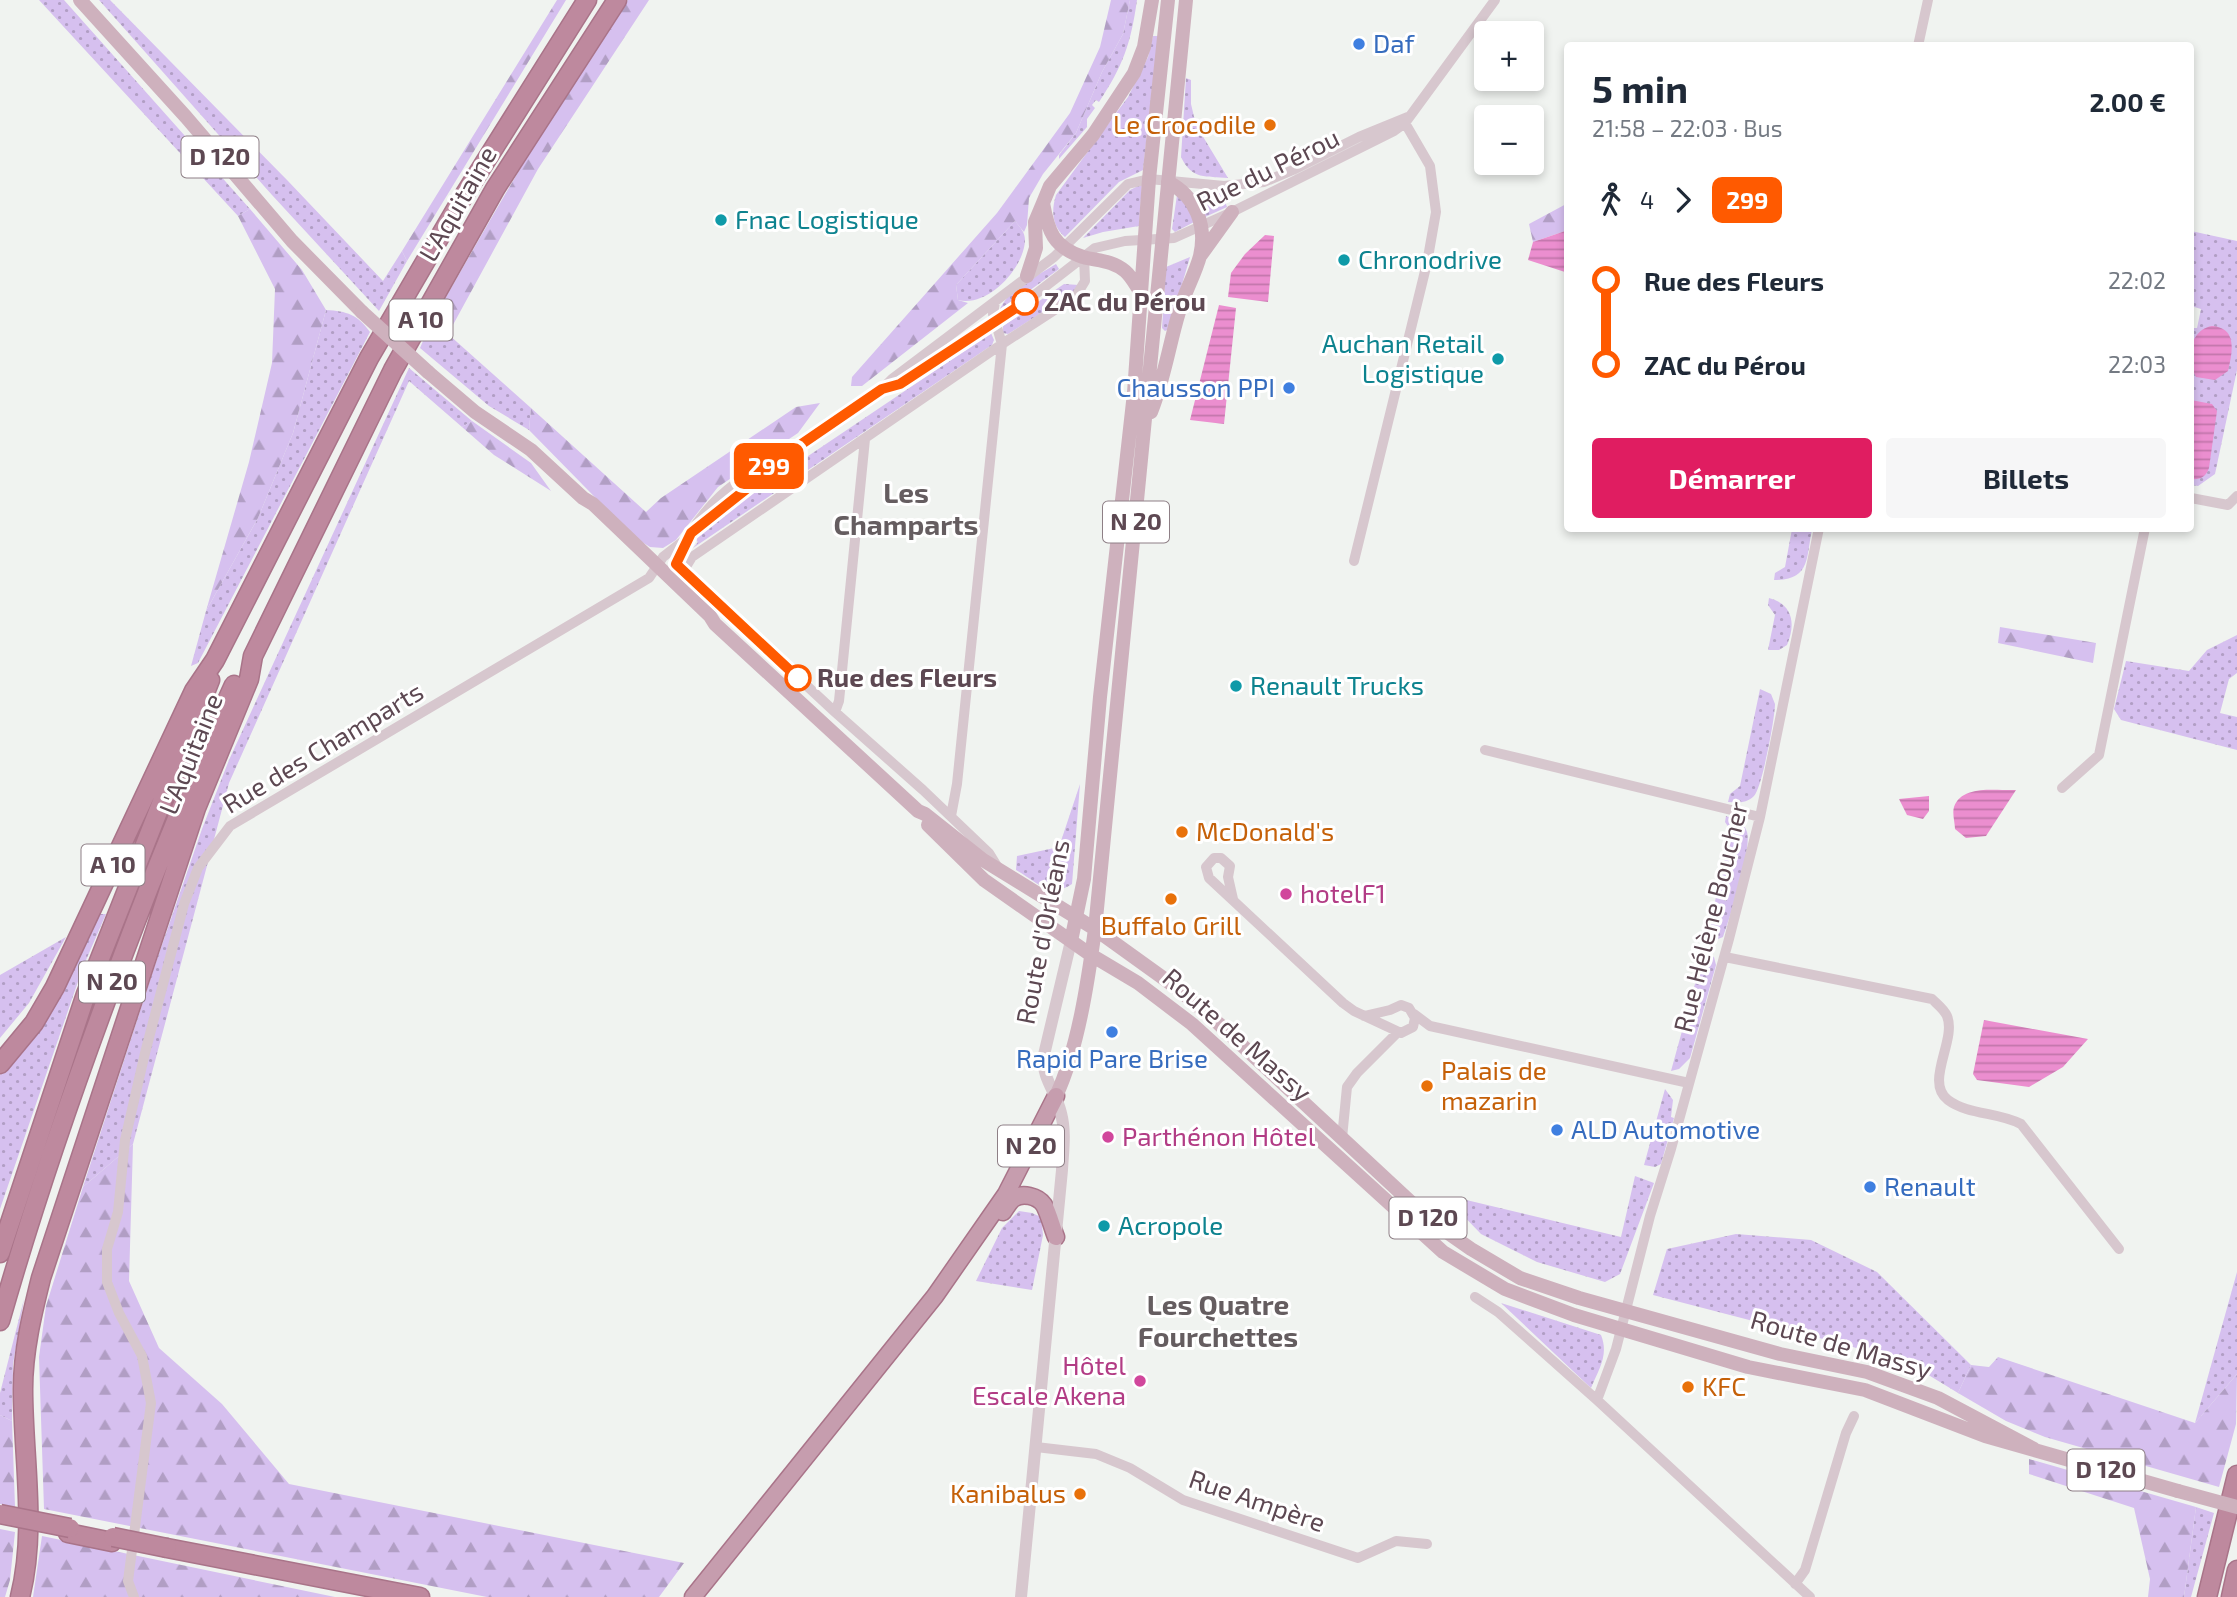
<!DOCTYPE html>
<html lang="fr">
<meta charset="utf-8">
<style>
body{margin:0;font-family:"Exo 2",sans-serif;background:#f6f6f7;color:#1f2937;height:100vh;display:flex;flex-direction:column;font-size:26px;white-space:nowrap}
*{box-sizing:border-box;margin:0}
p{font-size:23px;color:#747a83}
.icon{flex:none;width:38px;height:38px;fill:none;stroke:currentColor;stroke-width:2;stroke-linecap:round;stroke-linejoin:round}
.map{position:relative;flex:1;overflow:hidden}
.details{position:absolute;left:1564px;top:42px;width:630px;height:490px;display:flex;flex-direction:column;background:#fff;border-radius:7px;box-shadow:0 4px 10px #0003}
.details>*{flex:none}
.badge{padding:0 14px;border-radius:10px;font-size:24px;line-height:46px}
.buttons{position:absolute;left:1474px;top:21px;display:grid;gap:14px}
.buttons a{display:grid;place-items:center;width:70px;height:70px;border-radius:7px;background:#fff;box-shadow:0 4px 10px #0003;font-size:35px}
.map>.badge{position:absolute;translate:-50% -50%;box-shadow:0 0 0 4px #fff}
.legs{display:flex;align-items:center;gap:10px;height:77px;padding:0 28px;font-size:23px}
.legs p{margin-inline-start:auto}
.summary{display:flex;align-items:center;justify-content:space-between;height:119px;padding:0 28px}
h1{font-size:38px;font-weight:700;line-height:52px}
.button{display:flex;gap:14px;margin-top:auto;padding:14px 28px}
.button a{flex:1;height:80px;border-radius:7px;background:#e01d61;color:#fff;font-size:28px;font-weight:700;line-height:80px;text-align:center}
.button a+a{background:#f6f6f7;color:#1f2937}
ul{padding:0 28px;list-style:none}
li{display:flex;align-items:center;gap:24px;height:84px;font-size:26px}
li i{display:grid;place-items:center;width:10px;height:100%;margin:0 9px;background:currentColor}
li i::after{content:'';width:18px;height:18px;margin:-9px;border:5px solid;border-radius:50%;background:#fff}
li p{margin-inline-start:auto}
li:first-child i{background:linear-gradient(#0000 50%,currentColor 0)}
li:last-child i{background:linear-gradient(currentColor 50%,#0000 0)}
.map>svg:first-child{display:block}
.grass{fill:url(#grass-dots)}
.forest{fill:url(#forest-firs)}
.water{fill:url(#water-rules)}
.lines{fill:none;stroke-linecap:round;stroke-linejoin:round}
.trunk-casing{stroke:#a97489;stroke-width:19}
.motorway-casing{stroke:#a97489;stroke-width:21}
.minor{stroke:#d7c7ce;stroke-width:10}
.tertiary{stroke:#d7c7ce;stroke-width:12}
.primary{stroke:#ceb1bd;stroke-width:14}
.trunk{stroke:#c69dae;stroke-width:16}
.motorway{stroke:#be899e;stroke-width:18}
.motorway-bridge-casing{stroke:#a97489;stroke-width:21;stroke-linecap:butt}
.primary-bridge{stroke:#ceb1bd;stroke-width:14}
.motorway-bridge{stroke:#be899e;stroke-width:18}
.line-1-casing{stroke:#fff;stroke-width:16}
.line-1{stroke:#ff5a00;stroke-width:10}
.shop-dot{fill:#3f7fe0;stroke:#fff;stroke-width:2.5}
.food-dot{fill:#e8710a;stroke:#fff;stroke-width:2.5}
.culture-dot{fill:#0f9aa8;stroke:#fff;stroke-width:2.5}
.stop-1-dot{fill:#fff;stroke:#ff5a00;stroke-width:3.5}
.hotel-dot{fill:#d1479c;stroke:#fff;stroke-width:2.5}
.labels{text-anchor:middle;stroke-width:6;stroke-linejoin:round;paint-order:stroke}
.shield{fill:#fff;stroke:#8e7f86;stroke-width:2}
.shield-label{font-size:24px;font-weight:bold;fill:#5d4852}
.shop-label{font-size:26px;fill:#366cbe;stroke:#fff;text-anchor:start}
.food-label{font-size:26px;fill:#c56008;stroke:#fff;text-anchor:start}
.street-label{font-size:26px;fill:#5d4852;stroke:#fff}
.culture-label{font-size:26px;fill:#0d838f;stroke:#fff;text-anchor:start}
.stop-label{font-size:26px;font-weight:bold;fill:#5d4852;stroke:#fff;text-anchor:start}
.hotel-label{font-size:26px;fill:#b23c85;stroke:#fff;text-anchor:start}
.neighbourhood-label{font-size:28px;font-weight:bold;fill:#655d60;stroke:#fff}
</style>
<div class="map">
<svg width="2237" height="1597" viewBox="0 0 2237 1597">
<defs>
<pattern id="grass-dots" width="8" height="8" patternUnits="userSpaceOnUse" patternTransform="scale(1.75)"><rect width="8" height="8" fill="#d6c0ef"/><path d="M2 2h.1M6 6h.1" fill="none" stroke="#b19ec4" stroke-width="1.8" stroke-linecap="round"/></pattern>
<pattern id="forest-firs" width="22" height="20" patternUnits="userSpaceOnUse" patternTransform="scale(1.75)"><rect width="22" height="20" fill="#d6c0ef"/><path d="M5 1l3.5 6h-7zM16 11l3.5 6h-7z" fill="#b19ec4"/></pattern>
<pattern id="water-rules" width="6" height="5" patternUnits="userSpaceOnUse" patternTransform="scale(1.75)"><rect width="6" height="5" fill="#eb8ecf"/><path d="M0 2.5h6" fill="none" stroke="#c276ab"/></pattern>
</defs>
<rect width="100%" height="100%" fill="#f0f3f0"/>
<path class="grass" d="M39,0H64L250,209L238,216Z
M99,0H110L288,181L383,281L402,251L407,261L379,311L272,195Z
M1130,0H1137C1131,43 1123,66 1099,102L1096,100L1092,105L1095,108L1087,119V127L1059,159V155L1076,133L1102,72L1123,34Z
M1153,36H1158L1143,170L1119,182L1065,237C1052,226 1051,211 1056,195L1128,97L1148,57Z
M1186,78L1191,80V104L1196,125L1228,178C1206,176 1192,180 1181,157Z
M1142,184L1139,226L1103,232L1083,238L1130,190Z
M1193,193H1222L1227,207L1205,217Z
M1177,195L1185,200L1194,222L1175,232L1172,229Z
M1015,221C1020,227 1025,232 1025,240C1024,269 987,308 958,300L956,285Z
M2191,231L2237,241V370L2215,474L2198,486L2191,485V328H2197L2201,309L2191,306Z
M1190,257L1169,329L1165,331L1162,328L1166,267Z
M1056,264L1059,269L1029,291L1017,305L998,315C1004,290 1036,277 1056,264Z
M1064,284L1079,285L1076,291L1008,334L1003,333V326Z
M326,310C347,311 358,315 370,332L198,663L191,666L206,611L258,518L293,433Z
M429,327L448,334L531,408L529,430L489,406L420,348Z
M991,333L994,340L992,345L693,548L698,542L695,538L713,520Z
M409,368L472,421L462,427L409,381L229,783L133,1144L83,1187L153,971L202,829L229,760Z
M1792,529H1812C1806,558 1811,580 1774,580L1775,573L1785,567Z
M1769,598C1793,604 1796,624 1787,645L1779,650H1768L1775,615L1768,605Z
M2237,635V673L2229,679L2220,713L2237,717V750L2121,720L2114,709L2126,661L2189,671L2207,650Z
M1760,689L1771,694L1775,704C1775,718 1762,788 1754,796C1747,803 1738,803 1728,802L1730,794L1740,786Z
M1080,784L1072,884C1050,899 1037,882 1016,870L1017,856L1059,847Z
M1726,816C1735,819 1744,822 1747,832C1752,850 1730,918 1723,937L1713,941H1706L1731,831L1725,822Z
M98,914H106L83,967L0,1209V1075L51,1012Z
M66,937L29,1003L0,1038V975Z
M1704,951L1714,957L1716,965L1690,1058L1679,1069L1671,1071Z
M1665,1089L1673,1100L1671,1117L1674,1118L1661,1164L1655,1167L1644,1165Z
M1635,1176L1654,1183L1620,1274L1605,1282L1537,1262L1481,1234L1451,1203L1458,1198L1621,1237Z
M1019,1211L1032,1213L1041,1217L1043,1235L1032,1290L976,1281L1002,1228Z
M1736,1234L1811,1240L1877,1272L1971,1365L1958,1393L1917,1368L1850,1346L1653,1295L1667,1249Z
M2237,1272V1374L2195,1423Z
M24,1299L13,1364L12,1421L0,1415V1393Z
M1501,1303L1601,1335C1609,1355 1599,1369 1591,1388Z
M2196,1507L2214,1513L2191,1597H2184Z"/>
<path class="forest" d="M557,0H566L407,261L402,251Z
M628,0H649L538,169L448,334L429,327C492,216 555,105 628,0Z
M1111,0H1130L1123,34L1102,72L1076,133L1043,174L1029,198L1027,225L1024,232L1015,221L956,285L958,300L968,303L862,386H851L852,377L997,213L1070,113L1100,47Z
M1568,203V230L1533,242L1529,224Z
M250,209L302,270L326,310L293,433L258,518L206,611L249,462L272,363L275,289L238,216Z
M820,403L798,433L718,487L676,540L663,548L650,547L634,537L529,430L531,408L646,512L661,498L796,407Z
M472,421L531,463L551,491L494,455L462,427Z
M2000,627L2096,643L2093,663L1998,643Z
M133,1144L129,1281L159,1348L222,1404L289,1484L684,1563L659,1597H487L44,1509L39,1357L46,1306L83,1187Z
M1998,1357L2195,1423L2237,1374L2236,1424L2219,1487L2045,1437L2006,1421L1958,1393L1971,1365L1989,1367Z
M0,1415L12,1421L15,1507L0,1504Z
M2029,1459L2196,1507L2184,1597H2148L2150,1579L2134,1508L2029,1474Z
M0,1529L15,1532L10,1580L5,1597H0Z
M42,1536L335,1597H33Z"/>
<path class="water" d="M1568,230V273L1528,260L1533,242Z
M1265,235L1274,236L1268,302L1228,297L1231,273L1245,254Z
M1219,305L1236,308L1224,424L1190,420Z
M2212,326C2237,328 2233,350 2228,371L2215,380L2196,377C2186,360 2189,330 2212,326Z
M2191,400L2212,404L2217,411L2209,468C2206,477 2200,480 2191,479Z
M2016,790L1986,836L1966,838L1955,829C1955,823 1952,813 1954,807C1962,784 1997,791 2016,790Z
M1929,796V811L1923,819L1907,815L1899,799Z
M1984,1020L2088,1039L2063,1067L2029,1087L1977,1080L1973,1074Z"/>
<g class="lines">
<g class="trunk-casing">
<path id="trunk" d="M1003,1212C1006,1208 1009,1202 1013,1199C1022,1192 1038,1196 1044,1205C1049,1214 1052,1227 1056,1237
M693,1597L935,1296L1006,1194L1056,1096"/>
</g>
<g class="motorway-casing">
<path id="motorway" d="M0,1064L34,1023L55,987L194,691L215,660L369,358L463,197L587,0
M0,1253L86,994L210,680
M0,1321C42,1173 94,1028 150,885C177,818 204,751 234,685
M68,1533L112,1542
M167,1548L420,1597
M20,1597C37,1529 23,1458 23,1389C23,1351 32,1314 41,1278L196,808L249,679L253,656L393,370L495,189L617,0
M2207,1597L2237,1475
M2231,1597L2237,1570"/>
</g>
<path class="minor" d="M1918,46L1928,0
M886,388L899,384L1015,310L1095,248L1125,241L1174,238L1232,212L1394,131L1405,123L1495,0
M2191,498L2228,505L2237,496
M696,530L764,476L768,467
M1354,561L1427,263L1436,212L1430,166L1405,123
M680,568L835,712L923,790L989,853L997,866
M684,570L692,557L1002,344L1076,296L1085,281L1084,257
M677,584C667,543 730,475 768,467L882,389L892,379L1054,257L1128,184L1149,179L1224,186L1264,182L1293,170L1359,137L1408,117
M835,712L839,701L865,439
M1485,750L1760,817
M2062,788L2099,755L2145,528
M951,816L957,784L1002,344L993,314L995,302
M1233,899L1228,877L1230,866L1221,858H1214L1206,867L1209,878L1343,1003L1354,1011L1401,1033L1413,1027L1415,1018L1409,1008L1401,1005L1390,1010L1364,1016
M1725,957L1932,999C1937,1004 1944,1009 1947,1016C1957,1040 1924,1082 1948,1100C1968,1115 1999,1112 2021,1124L2119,1249
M1414,1014L1430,1026L1689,1083
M1342,1138L1347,1087L1357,1073L1397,1033
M1475,1297L1498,1312L1597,1400L1810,1597
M1597,1400L1616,1349L1650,1216L1671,1149L1729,939L1760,817L1819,528
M1036,1447L1096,1454L1130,1468L1183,1500L1358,1558L1396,1541L1427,1544
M1795,1584L1805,1570L1846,1433L1854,1416
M134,1597L128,1581L151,1403L142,1356L119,1313L107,1282V1249L118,1212L125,1140L145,1053L184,904L198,868L230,826L649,578L663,557L686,539"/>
<path class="tertiary" d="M1021,1597L1062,1170C1063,1151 1066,1132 1061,1113C1057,1094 1043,1079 1043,1059L1071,941"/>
<path class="primary" d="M80,0L186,117L292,241L362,312
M1043,203C1048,231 1053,247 1083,257C1098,261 1112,260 1125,271C1132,277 1136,286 1141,293
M1201,255L1232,212
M1027,276L1036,248L1035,222L1043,203L1050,186L1093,135L1134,73L1144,47L1152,0
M428,372L475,412L531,450L583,498L593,504L710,616L715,624L918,811L925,814L983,860L1095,929L1177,988L1219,1024L1431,1221L1471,1249L1520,1278L1579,1298L1780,1354L1867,1372L1938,1398L2034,1449
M1151,412C1164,380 1169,345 1179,312C1184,293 1195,275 1200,256C1207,226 1196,196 1168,182
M928,825L984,880L1091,955L1138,983L1192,1024L1443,1252L1505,1289L1574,1315L1748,1367L1865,1390L1985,1436L2178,1491
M1071,941L1084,879L1100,697L1134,393L1149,179L1168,0
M1056,1096C1078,1049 1088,981 1095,929L1186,0"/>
<use href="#trunk" class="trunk"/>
<use href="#motorway" class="motorway"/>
<g class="motorway-bridge-casing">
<path id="motorway-bridge" d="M0,1514L70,1528
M113,1537L167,1548"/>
</g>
<path class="primary-bridge" d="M362,312L428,372
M2178,1491L2237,1507"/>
<use href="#motorway-bridge" class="motorway-bridge"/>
</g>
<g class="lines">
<g class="line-1-casing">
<path id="line-1" d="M798,678L676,564L691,533L764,475L768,467L882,389L900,384L1025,302"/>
</g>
<use href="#line-1" class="line-1"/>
</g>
<g class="shop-dot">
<circle cx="1359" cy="44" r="7"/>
<circle cx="1289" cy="388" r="7"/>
<circle cx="1112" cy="1032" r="7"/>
<circle cx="1557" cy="1130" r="7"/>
<circle cx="1870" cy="1187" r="7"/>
</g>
<g class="food-dot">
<circle cx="1270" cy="125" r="7"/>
<circle cx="1182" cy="832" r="7"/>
<circle cx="1171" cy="899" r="7"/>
<circle cx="1427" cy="1086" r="7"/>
<circle cx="1688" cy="1387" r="7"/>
<circle cx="1080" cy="1494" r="7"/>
</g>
<g class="culture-dot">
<circle cx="721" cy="220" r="7"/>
<circle cx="1344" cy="260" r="7"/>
<circle cx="1498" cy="359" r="7"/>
<circle cx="1236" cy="686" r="7"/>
<circle cx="1104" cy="1226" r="7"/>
</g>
<g class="stop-1-dot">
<circle cx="1025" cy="302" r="12"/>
<circle cx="798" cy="678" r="12"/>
</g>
<g class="hotel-dot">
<circle cx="1286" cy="894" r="7"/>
<circle cx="1108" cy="1137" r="7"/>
<circle cx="1140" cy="1381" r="7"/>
</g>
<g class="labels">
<g class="shield">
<rect x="181.5" y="136.5" width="77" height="41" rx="5"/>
<rect x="389.5" y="299.5" width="63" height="41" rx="5"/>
<rect x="1103" y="501.5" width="66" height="41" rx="5"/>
<rect x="81.5" y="844.5" width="63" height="41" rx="5"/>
<rect x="79" y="961.5" width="66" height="41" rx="5"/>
<rect x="998" y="1125.5" width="66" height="41" rx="5"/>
<rect x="1389.5" y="1197.5" width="77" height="41" rx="5"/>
<rect x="2067.5" y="1449.5" width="77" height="41" rx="5"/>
</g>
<g class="shield-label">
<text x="220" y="165">D 120</text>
<text x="421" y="328">A 10</text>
<text x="1136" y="530">N 20</text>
<text x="113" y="873">A 10</text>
<text x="112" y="990">N 20</text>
<text x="1031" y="1154">N 20</text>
<text x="1428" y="1226">D 120</text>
<text x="2106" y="1478">D 120</text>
</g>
<g class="shop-label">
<text x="1373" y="53">Daf</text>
<text x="1275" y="397" text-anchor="end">Chausson PPI</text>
<text x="1112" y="1068" text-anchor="middle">Rapid Pare Brise</text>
<text x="1571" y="1139">ALD Automotive</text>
<text x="1884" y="1196">Renault</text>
</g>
<g class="food-label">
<text x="1256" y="134" text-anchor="end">Le Crocodile</text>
<text x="1196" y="841">McDonald's</text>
<text x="1171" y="935" text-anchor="middle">Buffalo Grill</text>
<text x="1441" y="1080">Palais de<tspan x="1441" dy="30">mazarin</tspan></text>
<text x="1702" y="1396">KFC</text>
<text x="1066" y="1503" text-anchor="end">Kanibalus</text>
</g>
<g class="street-label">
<text transform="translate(1268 170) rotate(-26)" y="9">Rue du Pérou</text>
<text transform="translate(458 204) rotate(-60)" y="9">L'Aquitaine</text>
<text transform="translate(323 748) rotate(-31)" y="9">Rue des Champarts</text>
<text transform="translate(191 754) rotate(-68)" y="9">L'Aquitaine</text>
<text transform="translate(1711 917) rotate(-76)" y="9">Rue Hélène Boucher</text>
<text transform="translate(1043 932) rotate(-79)" y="9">Route d'Orléans</text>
<text transform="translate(1237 1035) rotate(41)" y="9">Route de Massy</text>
<text transform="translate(1841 1345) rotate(16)" y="9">Route de Massy</text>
<text transform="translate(1257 1501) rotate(19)" y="9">Rue Ampère</text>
</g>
<g class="culture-label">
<text x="735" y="229">Fnac Logistique</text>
<text x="1358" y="269">Chronodrive</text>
<text x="1484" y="353" text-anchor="end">Auchan Retail<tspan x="1484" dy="30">Logistique</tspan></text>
<text x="1250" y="695">Renault Trucks</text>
<text x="1118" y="1235">Acropole</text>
</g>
<g class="stop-label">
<text x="1044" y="311">ZAC du Pérou</text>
<text x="817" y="687">Rue des Fleurs</text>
</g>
<g class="hotel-label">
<text x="1300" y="903">hotelF1</text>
<text x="1122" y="1146">Parthénon Hôtel</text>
<text x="1126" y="1375" text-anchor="end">Hôtel<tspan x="1126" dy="30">Escale Akena</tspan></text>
</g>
<g class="neighbourhood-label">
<text x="906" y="503">Les<tspan x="906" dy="32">Champarts</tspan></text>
<text x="1218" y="1315">Les Quatre<tspan x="1218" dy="32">Fourchettes</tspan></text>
</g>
</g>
</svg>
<div class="buttons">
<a>+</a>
<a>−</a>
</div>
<b class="badge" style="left:769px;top:466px;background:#ff5a00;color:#fff">299</b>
<section class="details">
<div class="summary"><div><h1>5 min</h1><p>21:58 – 22:03 · Bus</p></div><b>2.00 €</b></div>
<div class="legs"><svg class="icon" aria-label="walk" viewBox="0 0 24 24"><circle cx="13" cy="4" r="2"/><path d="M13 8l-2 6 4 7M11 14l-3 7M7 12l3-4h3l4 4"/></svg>4<svg class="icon" aria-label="forward" viewBox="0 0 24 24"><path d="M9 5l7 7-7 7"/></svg><b class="badge" style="background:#ff5a00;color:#fff">299</b></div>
<ul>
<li><i style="color:#ff5a00"></i><b>Rue des Fleurs</b><p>22:02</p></li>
<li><i style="color:#ff5a00"></i><b>ZAC du Pérou</b><p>22:03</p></li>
</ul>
<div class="button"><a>Démarrer</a><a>Billets</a></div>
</section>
</div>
